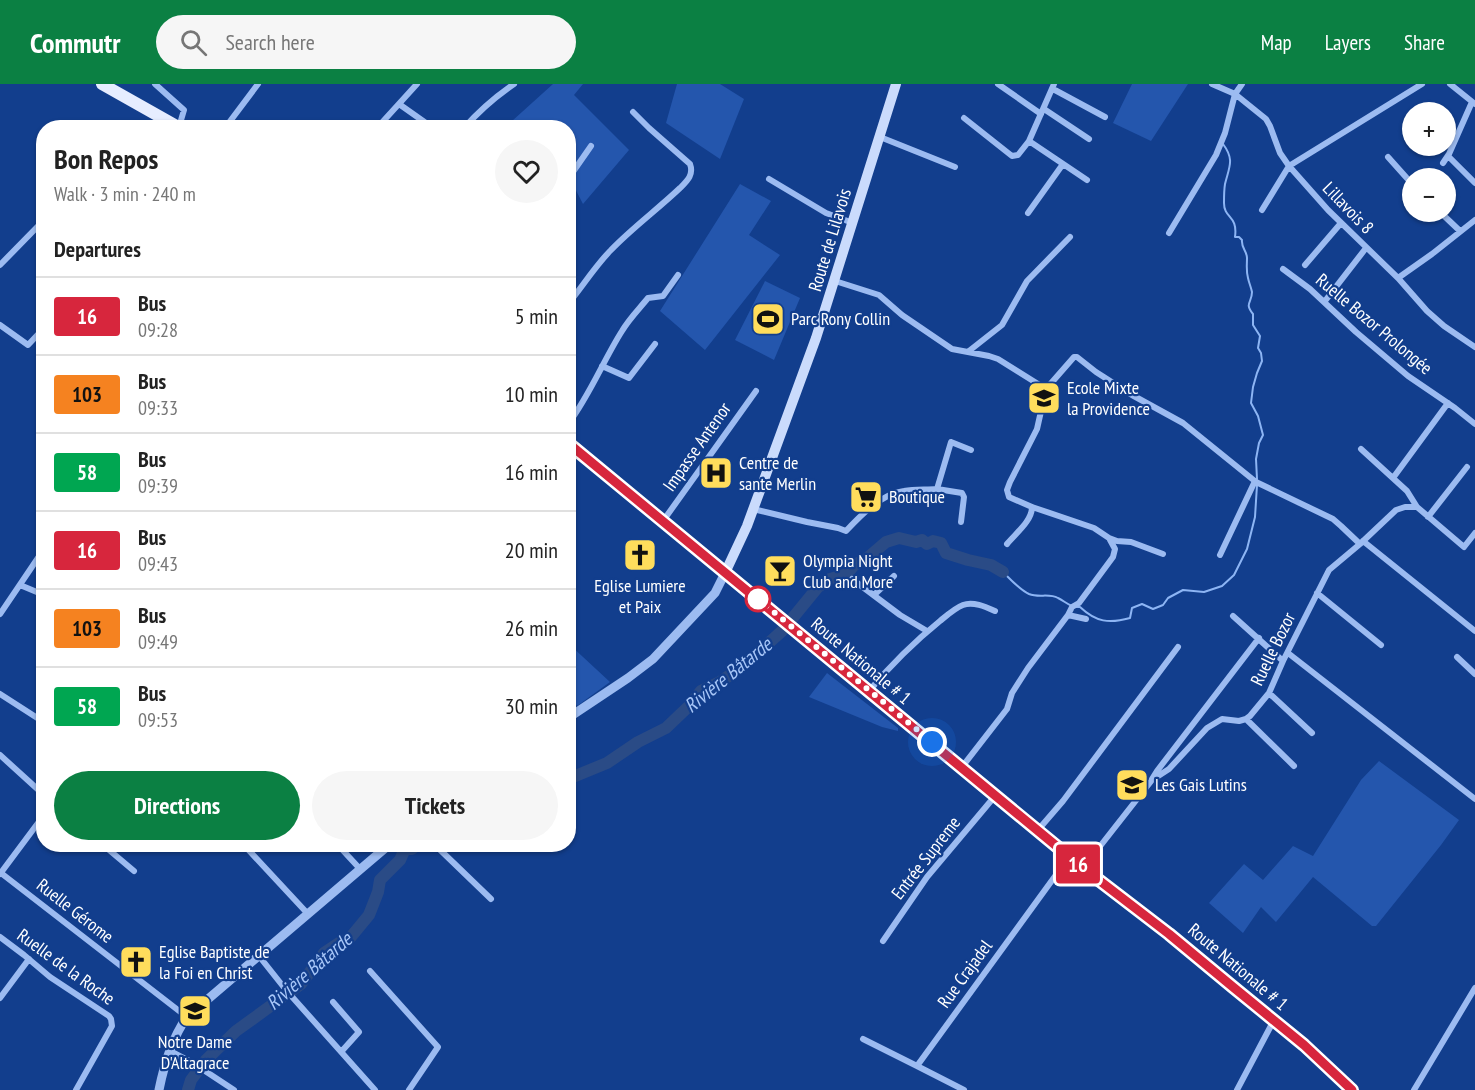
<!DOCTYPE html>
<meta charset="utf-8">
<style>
body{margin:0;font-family:"PT Sans Narrow",sans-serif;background:#f6f6f6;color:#222;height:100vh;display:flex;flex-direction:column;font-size:22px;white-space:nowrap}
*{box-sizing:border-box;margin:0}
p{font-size:20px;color:#767676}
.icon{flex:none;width:33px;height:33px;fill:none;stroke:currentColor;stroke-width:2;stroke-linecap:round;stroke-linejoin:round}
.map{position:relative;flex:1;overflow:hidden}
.sheet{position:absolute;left:36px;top:36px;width:540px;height:732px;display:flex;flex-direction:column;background:#fff;border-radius:24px;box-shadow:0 2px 4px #0004}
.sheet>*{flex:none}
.badge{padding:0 12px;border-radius:4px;font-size:21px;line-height:39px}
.fabs{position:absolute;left:1402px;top:18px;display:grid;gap:12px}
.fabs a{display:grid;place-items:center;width:54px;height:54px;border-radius:50%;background:#fff;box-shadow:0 2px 4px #0004;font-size:30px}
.you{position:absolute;width:30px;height:30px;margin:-15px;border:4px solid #fff;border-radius:50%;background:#1a73e8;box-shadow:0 0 0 9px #1a73e833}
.map>.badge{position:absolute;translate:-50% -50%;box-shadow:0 0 0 3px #fff}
h2{padding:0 18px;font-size:22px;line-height:54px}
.round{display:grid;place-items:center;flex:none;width:63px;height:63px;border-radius:32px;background:#f6f6f6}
.overview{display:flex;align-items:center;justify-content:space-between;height:102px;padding:0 18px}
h1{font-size:28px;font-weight:700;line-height:45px}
.cta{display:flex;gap:12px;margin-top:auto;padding:12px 18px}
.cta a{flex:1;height:69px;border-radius:36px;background:#0b8043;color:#fff;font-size:24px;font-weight:700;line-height:69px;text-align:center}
.cta a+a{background:#f6f6f6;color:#222}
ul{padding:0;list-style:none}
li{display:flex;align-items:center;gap:18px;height:78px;padding:0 18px;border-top:2px solid #e0e0e0}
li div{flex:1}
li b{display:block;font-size:22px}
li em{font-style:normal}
li .badge{min-width:66px;font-weight:700;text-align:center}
header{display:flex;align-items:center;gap:36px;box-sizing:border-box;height:84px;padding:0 30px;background:#0b8043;color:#fff}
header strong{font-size:28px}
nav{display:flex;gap:33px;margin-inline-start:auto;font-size:21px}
.search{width:420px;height:54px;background:#f6f6f6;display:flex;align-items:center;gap:15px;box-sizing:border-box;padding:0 21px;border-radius:33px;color:#767676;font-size:22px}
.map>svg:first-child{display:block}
.green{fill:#2456ad}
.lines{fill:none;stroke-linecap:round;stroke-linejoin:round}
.stream{stroke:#8db5f4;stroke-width:2}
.river{stroke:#2a4b86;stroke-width:12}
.minor{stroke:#9cbbf1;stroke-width:6}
.tertiary{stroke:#9cbbf1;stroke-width:9}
.secondary{stroke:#cadbfc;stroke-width:10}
.primary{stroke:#e6edff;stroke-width:12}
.line-casing{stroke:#fff;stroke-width:14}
.line{stroke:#d7263d;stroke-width:9}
.walk{stroke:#fff;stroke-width:6;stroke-dasharray:0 10.8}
.stop-dot{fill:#fff;stroke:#d7263d;stroke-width:3}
.labels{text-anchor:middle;stroke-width:4.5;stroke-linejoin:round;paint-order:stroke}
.street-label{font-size:18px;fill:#fff;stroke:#123e8d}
.poi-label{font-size:18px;fill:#fff;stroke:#123e8d;text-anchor:start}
.water-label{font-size:20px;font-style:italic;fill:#a7c6f8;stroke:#123e8d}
</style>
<header>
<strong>Commutr</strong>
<div class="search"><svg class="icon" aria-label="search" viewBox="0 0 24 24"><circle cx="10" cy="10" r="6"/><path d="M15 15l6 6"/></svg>Search here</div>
<nav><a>Map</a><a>Layers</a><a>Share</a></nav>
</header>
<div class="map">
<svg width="1475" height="1006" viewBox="0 0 1475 1006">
<rect width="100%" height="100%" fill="#123e8d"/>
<path class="green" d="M553,0H583L574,11L629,66L583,120L569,93L568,44L519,43L512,37Z
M677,0H720L744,15L720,75L666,39Z
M1132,0H1188L1151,57L1113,39Z
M740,100L771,117L749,151L780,171L705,266L660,227Z
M765,197L800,214L774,276L735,256Z
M569,560L610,598L577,622L569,611Z
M827,589L898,644V647L882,643L809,613Z
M1379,677L1459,736L1441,761L1376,842H1372L1313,793L1276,838L1261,823L1243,849L1209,819L1244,780L1263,796L1293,762L1313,772L1361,696Z"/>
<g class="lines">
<path class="stream" d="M1223,60C1235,76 1229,83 1225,100C1224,106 1224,113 1224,119C1224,135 1238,131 1235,153H1239L1242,156C1241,164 1247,167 1247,174C1247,181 1246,187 1248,194C1249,199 1251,203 1252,208C1252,219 1244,219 1253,230V241L1260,252L1258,264L1261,269L1262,277L1257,289L1253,303L1251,319L1258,332L1263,351L1259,359L1256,375L1257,395
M1003,488C1011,496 1020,506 1029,510C1039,514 1049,509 1058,514C1066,518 1071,524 1080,523C1096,538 1109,540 1130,534L1132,524L1142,520L1153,525L1163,521L1168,514L1183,506L1204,508L1222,502L1234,491L1247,465L1255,433L1257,401"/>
<path class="river" d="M568,695L607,679L638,658L666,644L689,622L701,607L720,598L743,582L782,547L818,503L830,495L847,490L854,481L865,476L886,458L899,454L916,458L922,456L927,460L933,457L941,459L946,469L968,476L991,481L1003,488
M188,1006L191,996L206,976L236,947L301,900L324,869L339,859L350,854L369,831L378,808L380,796L400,776L404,767L408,765H412L418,760"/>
<path class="minor" d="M155,0L184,26L179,43
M998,0L1041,30
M1054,0L1029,57L1087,96
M1212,0L1235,10L1266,35L1270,42L1280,69L1289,82L1328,126L1398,194L1427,227L1444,242L1475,263
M1450,0L1475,20
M1053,5L1105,33
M399,20L433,44
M1044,25L1089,55
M964,34L1012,72L1018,71L1029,57
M225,44L258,0
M377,44L417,0
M464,44C479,27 495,13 514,0
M880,53L955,83
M1448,72L1475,99
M1388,73L1413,101
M1443,79L1449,70L1472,18
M568,95L591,62
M769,95L826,129L853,139
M1262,126L1289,82L1422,0
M1440,128L1460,147
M1028,129L1063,80
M1169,149L1216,71L1225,49L1235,10L1242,0
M0,181L44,136
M1305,181L1341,139
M1283,185L1310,205L1356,248L1408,292L1455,324L1475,340
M1398,194L1432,170L1475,136
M835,197L879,211L902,231L952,265L989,272L998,275L1046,305L1074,273H1077L1096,288L1132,311L1183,339L1256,398L1333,435L1341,442L1360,460
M1325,217L1366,164
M568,220C582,203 596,181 611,166C632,144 658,125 680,104C687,97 694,91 690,80L649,44L633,28
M0,241L28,261L44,244
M969,267L1002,241L1027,197L1070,153
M602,282L629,294L655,260
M1046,305L1037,345L1010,398L1007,406L1009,413L1032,423L1094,444L1109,454L1115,465L1113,473L1079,519L1072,523L1068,531
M568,340C590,311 603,277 622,247C629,235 639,225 648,214L663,212L678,191
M1361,365L1407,407L1417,423
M1393,394L1448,319
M937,405L962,409L964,413L961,438
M753,425L807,438L838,444L846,447C861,431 881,410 904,407C915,405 926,406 937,405L951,358L971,366
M1428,433L1467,383
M663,437L756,307
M1109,454L1117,457L1131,458L1163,470
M1363,457L1475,547
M1007,460C1016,449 1032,437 1032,423
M1220,471L1255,397
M852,495L900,531L927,547
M20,501L44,511
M1317,509L1381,561
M874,511L894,492
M0,530L44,465
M1233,532L1283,577
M1288,569L1475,715
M1457,573L1475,590
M869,607C890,582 914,558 940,537C946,532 955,524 963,521C973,517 986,523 995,527
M1269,609L1312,649
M0,610L42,637
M1246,635L1294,682
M0,671L44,711
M962,683L1007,625L1012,609L1028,584L1068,531L1086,535
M1152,695L1157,687L1259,554
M1038,746L1063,717L1178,563
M102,760L134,787
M243,760L308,830
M337,760L361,786
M434,760L491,815
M1083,784L1152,696L1169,685L1207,644L1222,635L1239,637L1246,635L1250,632L1269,609L1283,577L1329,486L1360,460L1396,426L1405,423H1417L1464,463L1475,449
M1,789L187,933
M0,790L44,731
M0,853L24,871L50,893L109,932L111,935L112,942L76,1006
M883,857L927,793L995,712
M259,872L286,906L375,1006
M370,887L438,963L409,1006
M0,914L29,875
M333,918L359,948L341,968
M863,955L917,982
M170,967L193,979L234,1006
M964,1006L917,982L1069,773
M1237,1006L1274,936
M1414,1006L1475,904"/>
<path class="tertiary" d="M568,634L628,594L653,575L715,509L725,489
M159,1006C164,981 172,954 187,933L390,760"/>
<path class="secondary" d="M725,489L747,442L816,254L896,0"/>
<path class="primary" d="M102,0L180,44
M568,359L1083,784L1169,850L1233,903L1304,961L1352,1006"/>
</g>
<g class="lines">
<g class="line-casing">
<path id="line" d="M568,359L1083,784L1169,850L1233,903L1304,961L1352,1006"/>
</g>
<use href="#line" class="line"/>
<path class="walk" d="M758,515L932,658"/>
</g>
<defs>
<g id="stadium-square" transform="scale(1.725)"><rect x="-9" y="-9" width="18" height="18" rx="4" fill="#ffdd5c" stroke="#123e8d"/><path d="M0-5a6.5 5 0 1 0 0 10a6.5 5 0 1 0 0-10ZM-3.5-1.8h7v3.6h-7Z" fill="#111"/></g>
<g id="school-square" transform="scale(1.725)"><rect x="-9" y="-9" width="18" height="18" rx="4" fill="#ffdd5c" stroke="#123e8d"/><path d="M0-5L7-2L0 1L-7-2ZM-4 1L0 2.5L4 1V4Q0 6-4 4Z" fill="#111"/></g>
<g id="hospital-square" transform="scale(1.725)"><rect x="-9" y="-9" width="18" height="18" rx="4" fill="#ffdd5c" stroke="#123e8d"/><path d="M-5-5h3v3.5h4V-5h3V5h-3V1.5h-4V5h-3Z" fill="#111"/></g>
<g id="supermarket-square" transform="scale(1.725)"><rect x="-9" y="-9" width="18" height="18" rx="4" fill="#ffdd5c" stroke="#123e8d"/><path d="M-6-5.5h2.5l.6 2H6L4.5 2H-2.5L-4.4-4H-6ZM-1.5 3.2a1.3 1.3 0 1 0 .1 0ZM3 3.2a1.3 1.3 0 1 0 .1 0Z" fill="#111"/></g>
<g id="church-square" transform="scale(1.725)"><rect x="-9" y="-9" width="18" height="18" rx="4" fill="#ffdd5c" stroke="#123e8d"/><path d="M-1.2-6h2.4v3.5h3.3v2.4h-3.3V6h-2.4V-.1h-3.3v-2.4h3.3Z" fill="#111"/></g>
<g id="bar-square" transform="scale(1.725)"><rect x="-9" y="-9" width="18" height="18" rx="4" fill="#ffdd5c" stroke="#123e8d"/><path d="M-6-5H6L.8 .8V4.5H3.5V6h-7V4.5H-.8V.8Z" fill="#111"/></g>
</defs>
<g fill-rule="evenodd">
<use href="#stadium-square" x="768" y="235"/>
<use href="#school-square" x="1044" y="314"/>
<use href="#hospital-square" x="716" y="389"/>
<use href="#supermarket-square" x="866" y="413"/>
<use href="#church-square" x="640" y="471"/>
<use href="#bar-square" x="780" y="487"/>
<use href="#school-square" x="1132" y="701"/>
<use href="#church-square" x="136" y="878"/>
<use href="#school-square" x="195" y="927"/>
</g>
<circle class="stop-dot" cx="758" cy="515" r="12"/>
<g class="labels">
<g class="street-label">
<text transform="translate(1348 124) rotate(46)" y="6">Lillavois 8</text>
<text transform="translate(830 156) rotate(-73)" y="6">Route de Lilavois</text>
<text transform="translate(1374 240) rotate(40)" y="6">Ruelle Bozor Prolongée</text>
<text transform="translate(697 363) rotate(-55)" y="6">Impasse Antenor</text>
<text transform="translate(1273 565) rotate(-64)" y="6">Ruelle Bozor</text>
<text transform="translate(861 577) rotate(40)" y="6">Route Nationale # 1</text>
<text transform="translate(926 774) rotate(-52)" y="6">Entrée Supreme</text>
<text transform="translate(75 827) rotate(38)" y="6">Ruelle Gérome</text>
<text transform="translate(66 883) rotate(36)" y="6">Ruelle de la Roche</text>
<text transform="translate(1238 883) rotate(40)" y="6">Route Nationale # 1</text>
<text transform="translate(965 890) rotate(-54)" y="6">Rue Crajadel</text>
</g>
<g class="poi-label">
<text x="791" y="241">Parc Rony Collin</text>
<text x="1067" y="310">Ecole Mixte<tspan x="1067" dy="21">la Providence</tspan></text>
<text x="739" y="385">Centre de<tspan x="739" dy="21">sante Merlin</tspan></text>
<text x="889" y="419">Boutique</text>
<text x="803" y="483">Olympia Night<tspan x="803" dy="21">Club and More</tspan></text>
<text x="640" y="508" text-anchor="middle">Eglise Lumiere<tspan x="640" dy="21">et Paix</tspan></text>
<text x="1155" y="707">Les Gais Lutins</text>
<text x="159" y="874">Eglise Baptiste de<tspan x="159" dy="21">la Foi en Christ</tspan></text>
<text x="195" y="964" text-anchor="middle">Notre Dame<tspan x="195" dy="21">D'Altagrace</tspan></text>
</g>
<g class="water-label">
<text transform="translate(728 591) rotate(-39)" y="7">Rivière Bâtarde</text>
<text transform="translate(309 887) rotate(-41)" y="7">Rivière Bâtarde</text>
</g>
</g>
</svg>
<div class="fabs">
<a>+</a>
<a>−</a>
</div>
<div class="you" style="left:932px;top:658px"></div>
<b class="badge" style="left:1078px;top:780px;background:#d7263d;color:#fff">16</b>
<section class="sheet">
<div class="overview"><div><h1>Bon Repos</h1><p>Walk · 3 min · 240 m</p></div><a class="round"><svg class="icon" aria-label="heart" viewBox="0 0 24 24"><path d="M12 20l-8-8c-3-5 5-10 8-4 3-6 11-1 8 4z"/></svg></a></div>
<h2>Departures</h2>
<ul>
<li><span class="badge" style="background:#d7263d;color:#fff">16</span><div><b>Bus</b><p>09:28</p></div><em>5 min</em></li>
<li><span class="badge" style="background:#f58220;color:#111">103</span><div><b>Bus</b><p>09:33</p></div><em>10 min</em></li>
<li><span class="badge" style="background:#00a651;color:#fff">58</span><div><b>Bus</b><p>09:39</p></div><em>16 min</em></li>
<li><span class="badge" style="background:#d7263d;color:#fff">16</span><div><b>Bus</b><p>09:43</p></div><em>20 min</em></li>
<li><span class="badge" style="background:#f58220;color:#111">103</span><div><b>Bus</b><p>09:49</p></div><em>26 min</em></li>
<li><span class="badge" style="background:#00a651;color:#fff">58</span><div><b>Bus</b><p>09:53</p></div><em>30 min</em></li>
</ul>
<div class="cta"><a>Directions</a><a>Tickets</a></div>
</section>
</div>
